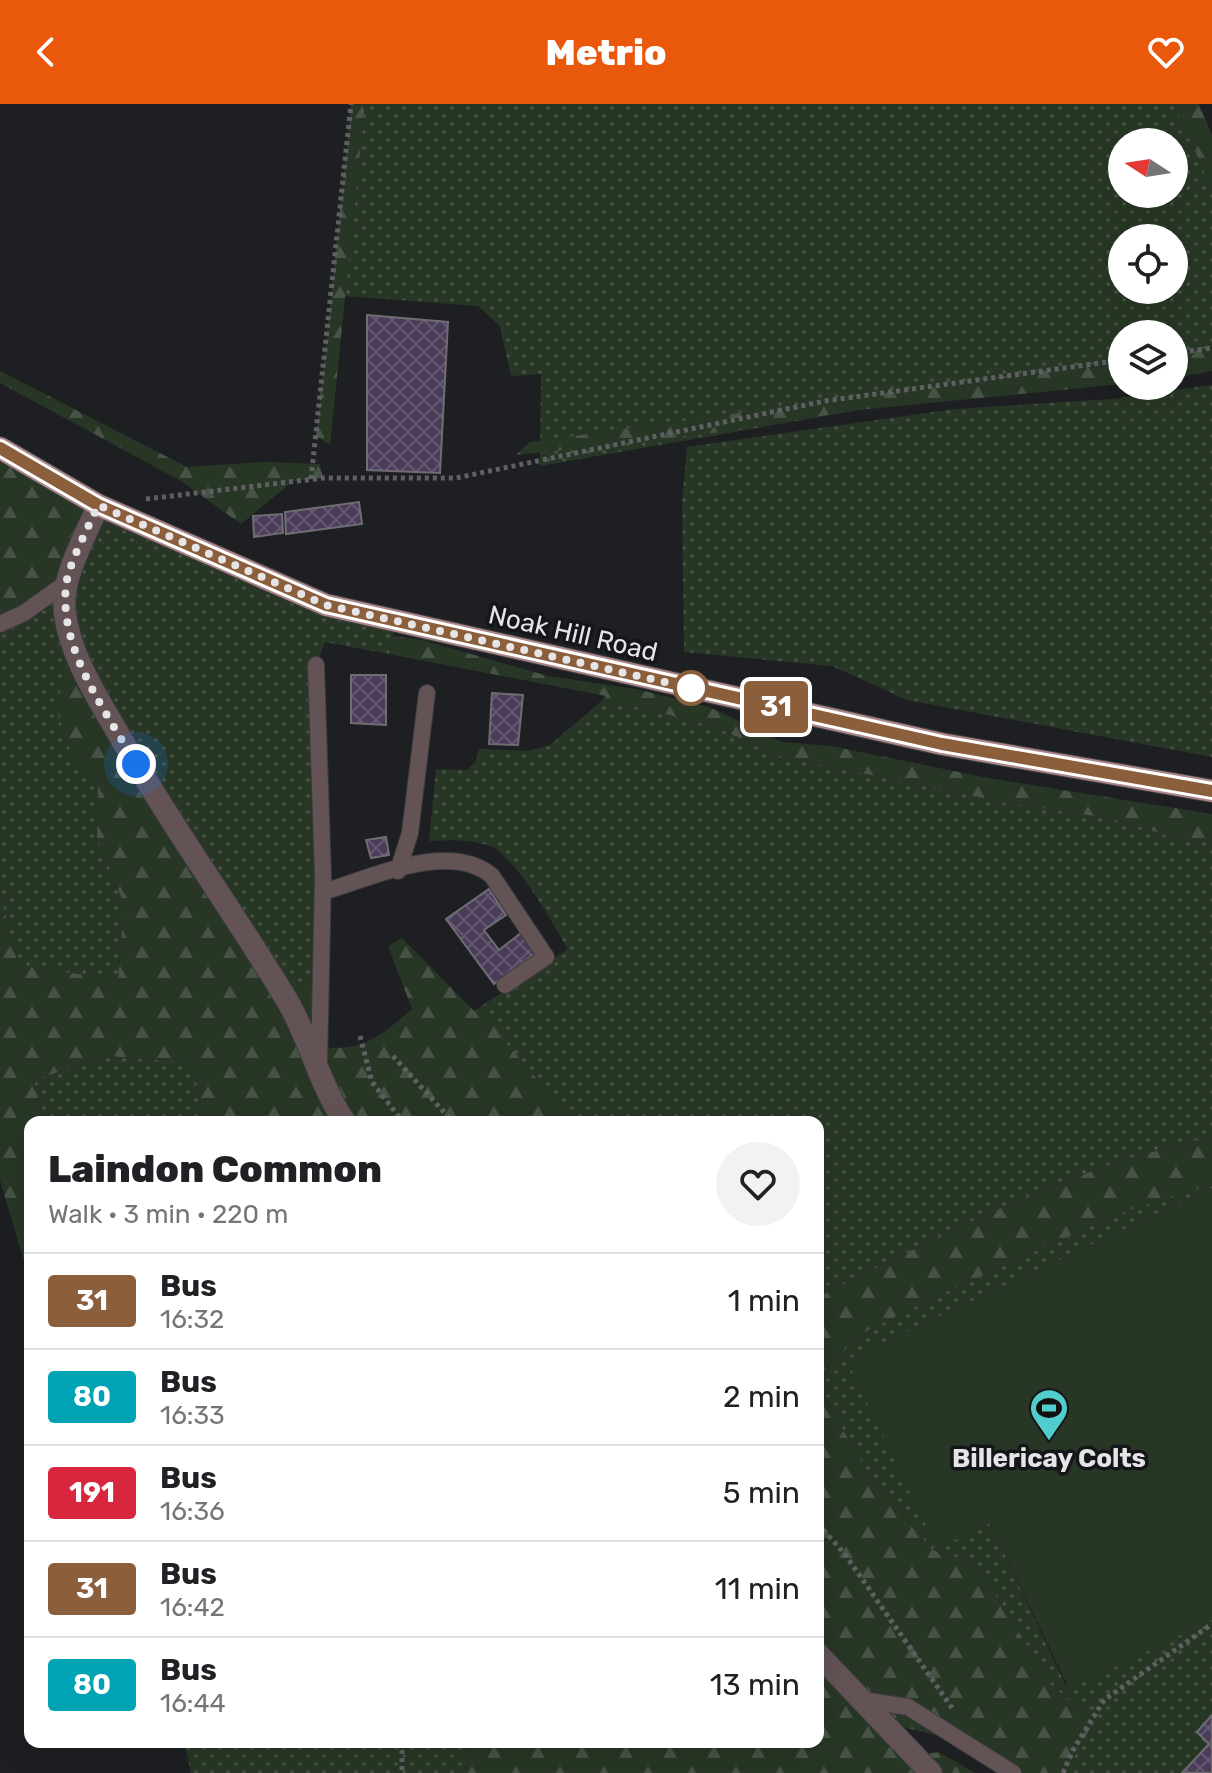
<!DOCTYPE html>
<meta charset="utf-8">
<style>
body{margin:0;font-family:Rubik,sans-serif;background:#f2f2f2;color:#202124;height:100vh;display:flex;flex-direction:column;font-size:30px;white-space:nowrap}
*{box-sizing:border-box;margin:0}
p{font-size:26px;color:#757577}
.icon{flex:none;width:44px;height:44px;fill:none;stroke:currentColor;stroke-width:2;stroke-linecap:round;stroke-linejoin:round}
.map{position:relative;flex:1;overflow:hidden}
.sheet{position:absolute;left:24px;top:1012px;width:800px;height:632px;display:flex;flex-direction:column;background:#fff;border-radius:16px;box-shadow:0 8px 32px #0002}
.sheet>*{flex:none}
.badge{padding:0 16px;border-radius:6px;font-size:28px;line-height:52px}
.needle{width:52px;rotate:282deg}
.buttons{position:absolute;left:1108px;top:24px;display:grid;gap:16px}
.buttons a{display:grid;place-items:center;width:80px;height:80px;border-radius:50%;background:#fff;box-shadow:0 8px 32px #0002;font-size:40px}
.you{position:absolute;width:40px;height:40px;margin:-20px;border:6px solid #fff;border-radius:50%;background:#1a73e8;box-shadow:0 0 0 12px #1a73e833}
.map>.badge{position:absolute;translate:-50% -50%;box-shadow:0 0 0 4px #fff}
.round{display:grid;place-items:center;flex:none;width:84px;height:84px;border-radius:42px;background:#f2f2f2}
.headline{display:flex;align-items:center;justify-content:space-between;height:136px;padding:0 24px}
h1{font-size:38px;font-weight:800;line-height:60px}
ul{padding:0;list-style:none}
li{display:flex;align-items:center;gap:24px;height:96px;padding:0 24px;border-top:2px solid #e0e0e0}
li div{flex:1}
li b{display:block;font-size:30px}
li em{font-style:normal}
li .badge{min-width:88px;font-weight:700;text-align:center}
header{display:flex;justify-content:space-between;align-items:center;height:104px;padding:0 24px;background:#ea580c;color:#fff;font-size:36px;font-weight:800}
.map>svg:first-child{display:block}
.grass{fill:url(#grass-dots);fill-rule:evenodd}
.forest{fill:url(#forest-firs)}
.park{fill:#283725}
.building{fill:url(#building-cross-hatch);stroke:#706d72;stroke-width:2}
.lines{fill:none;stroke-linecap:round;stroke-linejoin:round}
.service-casing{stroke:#3a3b3f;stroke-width:18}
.tertiary-casing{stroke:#3a3b3f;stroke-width:24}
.primary-casing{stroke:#3a3b3f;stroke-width:24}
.path{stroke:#606064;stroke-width:5;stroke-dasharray:4 4;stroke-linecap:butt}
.service{stroke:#645354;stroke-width:16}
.tertiary{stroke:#645354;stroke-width:22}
.primary{stroke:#aa8688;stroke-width:22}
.line-casing{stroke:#fff;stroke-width:18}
.line{stroke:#8b5e3c;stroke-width:12}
.walk{stroke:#e5e5e8;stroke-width:8;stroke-dasharray:0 14.4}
.stop-dot{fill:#fff;stroke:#8b5e3c;stroke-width:4}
.labels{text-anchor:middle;stroke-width:7;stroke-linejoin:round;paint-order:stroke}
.street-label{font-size:26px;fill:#e5e5e8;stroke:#151619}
.poi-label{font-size:26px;font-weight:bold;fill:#e5e5e8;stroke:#151619}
</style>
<header><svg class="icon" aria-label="back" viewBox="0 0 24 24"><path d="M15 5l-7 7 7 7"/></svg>Metrio<svg class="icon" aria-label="heart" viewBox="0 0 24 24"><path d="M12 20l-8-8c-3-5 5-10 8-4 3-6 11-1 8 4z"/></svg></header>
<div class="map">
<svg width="1212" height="1669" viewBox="0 0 1212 1669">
<defs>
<pattern id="grass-dots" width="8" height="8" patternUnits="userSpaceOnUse" patternTransform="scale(2)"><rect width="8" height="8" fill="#283725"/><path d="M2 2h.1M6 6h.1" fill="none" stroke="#475445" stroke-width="1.8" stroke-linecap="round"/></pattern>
<pattern id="forest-firs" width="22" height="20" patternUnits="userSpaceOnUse" patternTransform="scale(2)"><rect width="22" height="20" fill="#283725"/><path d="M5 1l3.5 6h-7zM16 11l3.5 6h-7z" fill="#475445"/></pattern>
<pattern id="building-cross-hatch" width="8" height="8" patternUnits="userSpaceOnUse" patternTransform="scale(2)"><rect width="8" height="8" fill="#4b3d5a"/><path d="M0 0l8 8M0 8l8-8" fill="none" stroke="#655972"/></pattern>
</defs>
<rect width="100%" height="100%" fill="#1e1f23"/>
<path class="grass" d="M365,0H1174L1212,85V259L1174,265V230H1122V272L859,306L540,362L541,270L511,272L500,222L478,202L345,192ZM1122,38H1174V90H1122ZM1122,134H1174V186H1122Z
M1212,281V653L907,596L832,562L684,548L682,397L687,343L955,305L1112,295Z
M0,343L98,401L396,517L389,550L325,538L316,561L321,876L287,890L71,648L98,681L97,734L124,800L118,876L18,862L0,790Z
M626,600L713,622L779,652L1003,698L1114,715L1182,736L1212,738V1033C1072,1062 945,1130 818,1193V1018H573L474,907L568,845C553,820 517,755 492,743C472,735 450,736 429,737L436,665L467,666L476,657L479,645L528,647L550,641L597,601Z
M108,952L192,958L205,1018H44L34,976Z
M1207,1080H1212V1084L847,1256L938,1444L990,1419L1066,1582L1212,1514V1611L1197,1628L1209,1640L1182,1669H1066L1093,1616L1051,1581L977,1460L932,1446L867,1367L818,1283V1272L861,1230L920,1200L1117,1110Z
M184,1638H462L468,1642L465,1669H191Z"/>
<path class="forest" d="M351,0H365L330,341L316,332Z
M1174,0H1199L1212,31V85Z
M1212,244V267L1174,274V249Z
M1122,256V280L859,306L706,330L516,351L530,338Z
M0,267L187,363L265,358L320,360L323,374L293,377L241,420L181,377L0,279Z
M0,343L98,401L66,479L0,520Z
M393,532L422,536L548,572L636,585L709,603L782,638L831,642L988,674L1212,710V738L1182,736L1114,715L1003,698L779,652L713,622L626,600L597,601L606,592L389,550Z
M73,542L287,889L321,876L319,942C361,950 382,931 412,905L388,842L402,834L474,907L482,904L503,935L573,1018H205L192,958L108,952L34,976L44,1018H30V1178L0,1076V790L18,861L118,876L124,800L97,734L98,682L71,648L56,604Z
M1212,1033V1080L1117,1110L920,1200L861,1230L818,1272V1193C945,1130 1072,1062 1212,1033Z
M818,1283L867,1367L932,1446L977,1460L1051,1581L1094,1617L1066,1669H1012L954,1635L888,1620L917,1651L939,1648L975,1669H465L468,1642L462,1638H818Z"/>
<path class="park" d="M1212,1084V1516L1069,1585L990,1419L937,1445L847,1256Z"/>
<path class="building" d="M367,211L448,218L440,369L367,366Z
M359,398L362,420L286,430L285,408Z
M282,410L283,429L254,433L253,412Z
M351,571H386V621L351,619Z
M492,589L523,591L518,641L489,640Z
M386,733L389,751L371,754L366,736Z
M489,785L506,811L484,826L499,846L521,829L535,849L494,880L446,815Z
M1212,1611V1669H1182L1209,1640L1197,1628Z"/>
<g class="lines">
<g class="service-casing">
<path id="service" d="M0,520L24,509L66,479
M316,561L323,773L319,959
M398,767L410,729L427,589
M323,788C371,774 450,736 492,772L546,853L505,881
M863,1596L908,1603L1013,1669"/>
</g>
<g class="tertiary-casing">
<path id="tertiary" d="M98,401C85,435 60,473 65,510C71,554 98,594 119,631C172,723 234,808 288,898C310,936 320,982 345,1018
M818,1550L931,1669"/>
</g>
<g class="primary-casing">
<path id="primary" d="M0,344L98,401L326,501L942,640L1212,687"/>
</g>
<path class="path" d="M1174,249L1212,244
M311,375L351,0
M146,395L323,374H456L825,297L1122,256
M360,932L372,978L403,1018
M393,952L453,1018
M305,1018L316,1013
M818,1420L844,1449L952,1604
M402,1638V1669
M1063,1669L1073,1646L1104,1596L1212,1520"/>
<use href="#service" class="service"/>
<use href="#tertiary" class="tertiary"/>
<use href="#primary" class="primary"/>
</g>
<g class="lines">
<g class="line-casing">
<path id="line" d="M0,344L98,401L326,501L942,640L1212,687"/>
</g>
<use href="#line" class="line"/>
<path class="walk" d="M136,660C106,607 59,546 66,482C68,460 89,423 98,401L326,501L691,584"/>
</g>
<defs>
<g id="stadium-pin" transform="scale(2)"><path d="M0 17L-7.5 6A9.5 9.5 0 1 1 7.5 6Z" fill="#52cdcd" stroke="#151619"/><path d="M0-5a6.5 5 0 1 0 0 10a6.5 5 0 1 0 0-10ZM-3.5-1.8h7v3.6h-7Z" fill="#111"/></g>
</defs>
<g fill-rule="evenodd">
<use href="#stadium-pin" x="1049" y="1304"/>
</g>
<circle class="stop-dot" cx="691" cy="584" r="16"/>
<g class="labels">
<g class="street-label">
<text transform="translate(573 529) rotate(13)" y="9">Noak Hill Road</text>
</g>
<g class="poi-label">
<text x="1049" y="1363">Billericay Colts</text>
</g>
</g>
</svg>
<div class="buttons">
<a><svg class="needle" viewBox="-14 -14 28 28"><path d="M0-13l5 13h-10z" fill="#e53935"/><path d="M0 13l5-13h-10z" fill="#757577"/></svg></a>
<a><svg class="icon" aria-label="locate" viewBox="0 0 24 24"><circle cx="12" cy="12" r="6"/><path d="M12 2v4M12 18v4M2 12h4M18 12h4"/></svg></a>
<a><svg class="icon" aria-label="layers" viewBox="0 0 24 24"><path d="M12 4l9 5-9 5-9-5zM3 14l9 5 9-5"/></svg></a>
</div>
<div class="you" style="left:136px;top:660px"></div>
<b class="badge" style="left:776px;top:603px;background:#8b5e3c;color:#fff">31</b>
<section class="sheet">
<div class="headline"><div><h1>Laindon Common</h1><p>Walk · 3 min · 220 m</p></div><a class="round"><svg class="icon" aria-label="heart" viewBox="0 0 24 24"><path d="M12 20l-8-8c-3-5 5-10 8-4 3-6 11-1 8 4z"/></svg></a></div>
<ul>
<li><span class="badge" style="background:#8b5e3c;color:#fff">31</span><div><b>Bus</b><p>16:32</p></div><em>1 min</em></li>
<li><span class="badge" style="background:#00a3b4;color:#fff">80</span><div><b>Bus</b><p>16:33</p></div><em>2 min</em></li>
<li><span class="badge" style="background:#d7263d;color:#fff">191</span><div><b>Bus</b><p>16:36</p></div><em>5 min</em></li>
<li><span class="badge" style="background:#8b5e3c;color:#fff">31</span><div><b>Bus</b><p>16:42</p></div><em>11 min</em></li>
<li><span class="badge" style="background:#00a3b4;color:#fff">80</span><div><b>Bus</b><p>16:44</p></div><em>13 min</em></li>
</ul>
</section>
</div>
